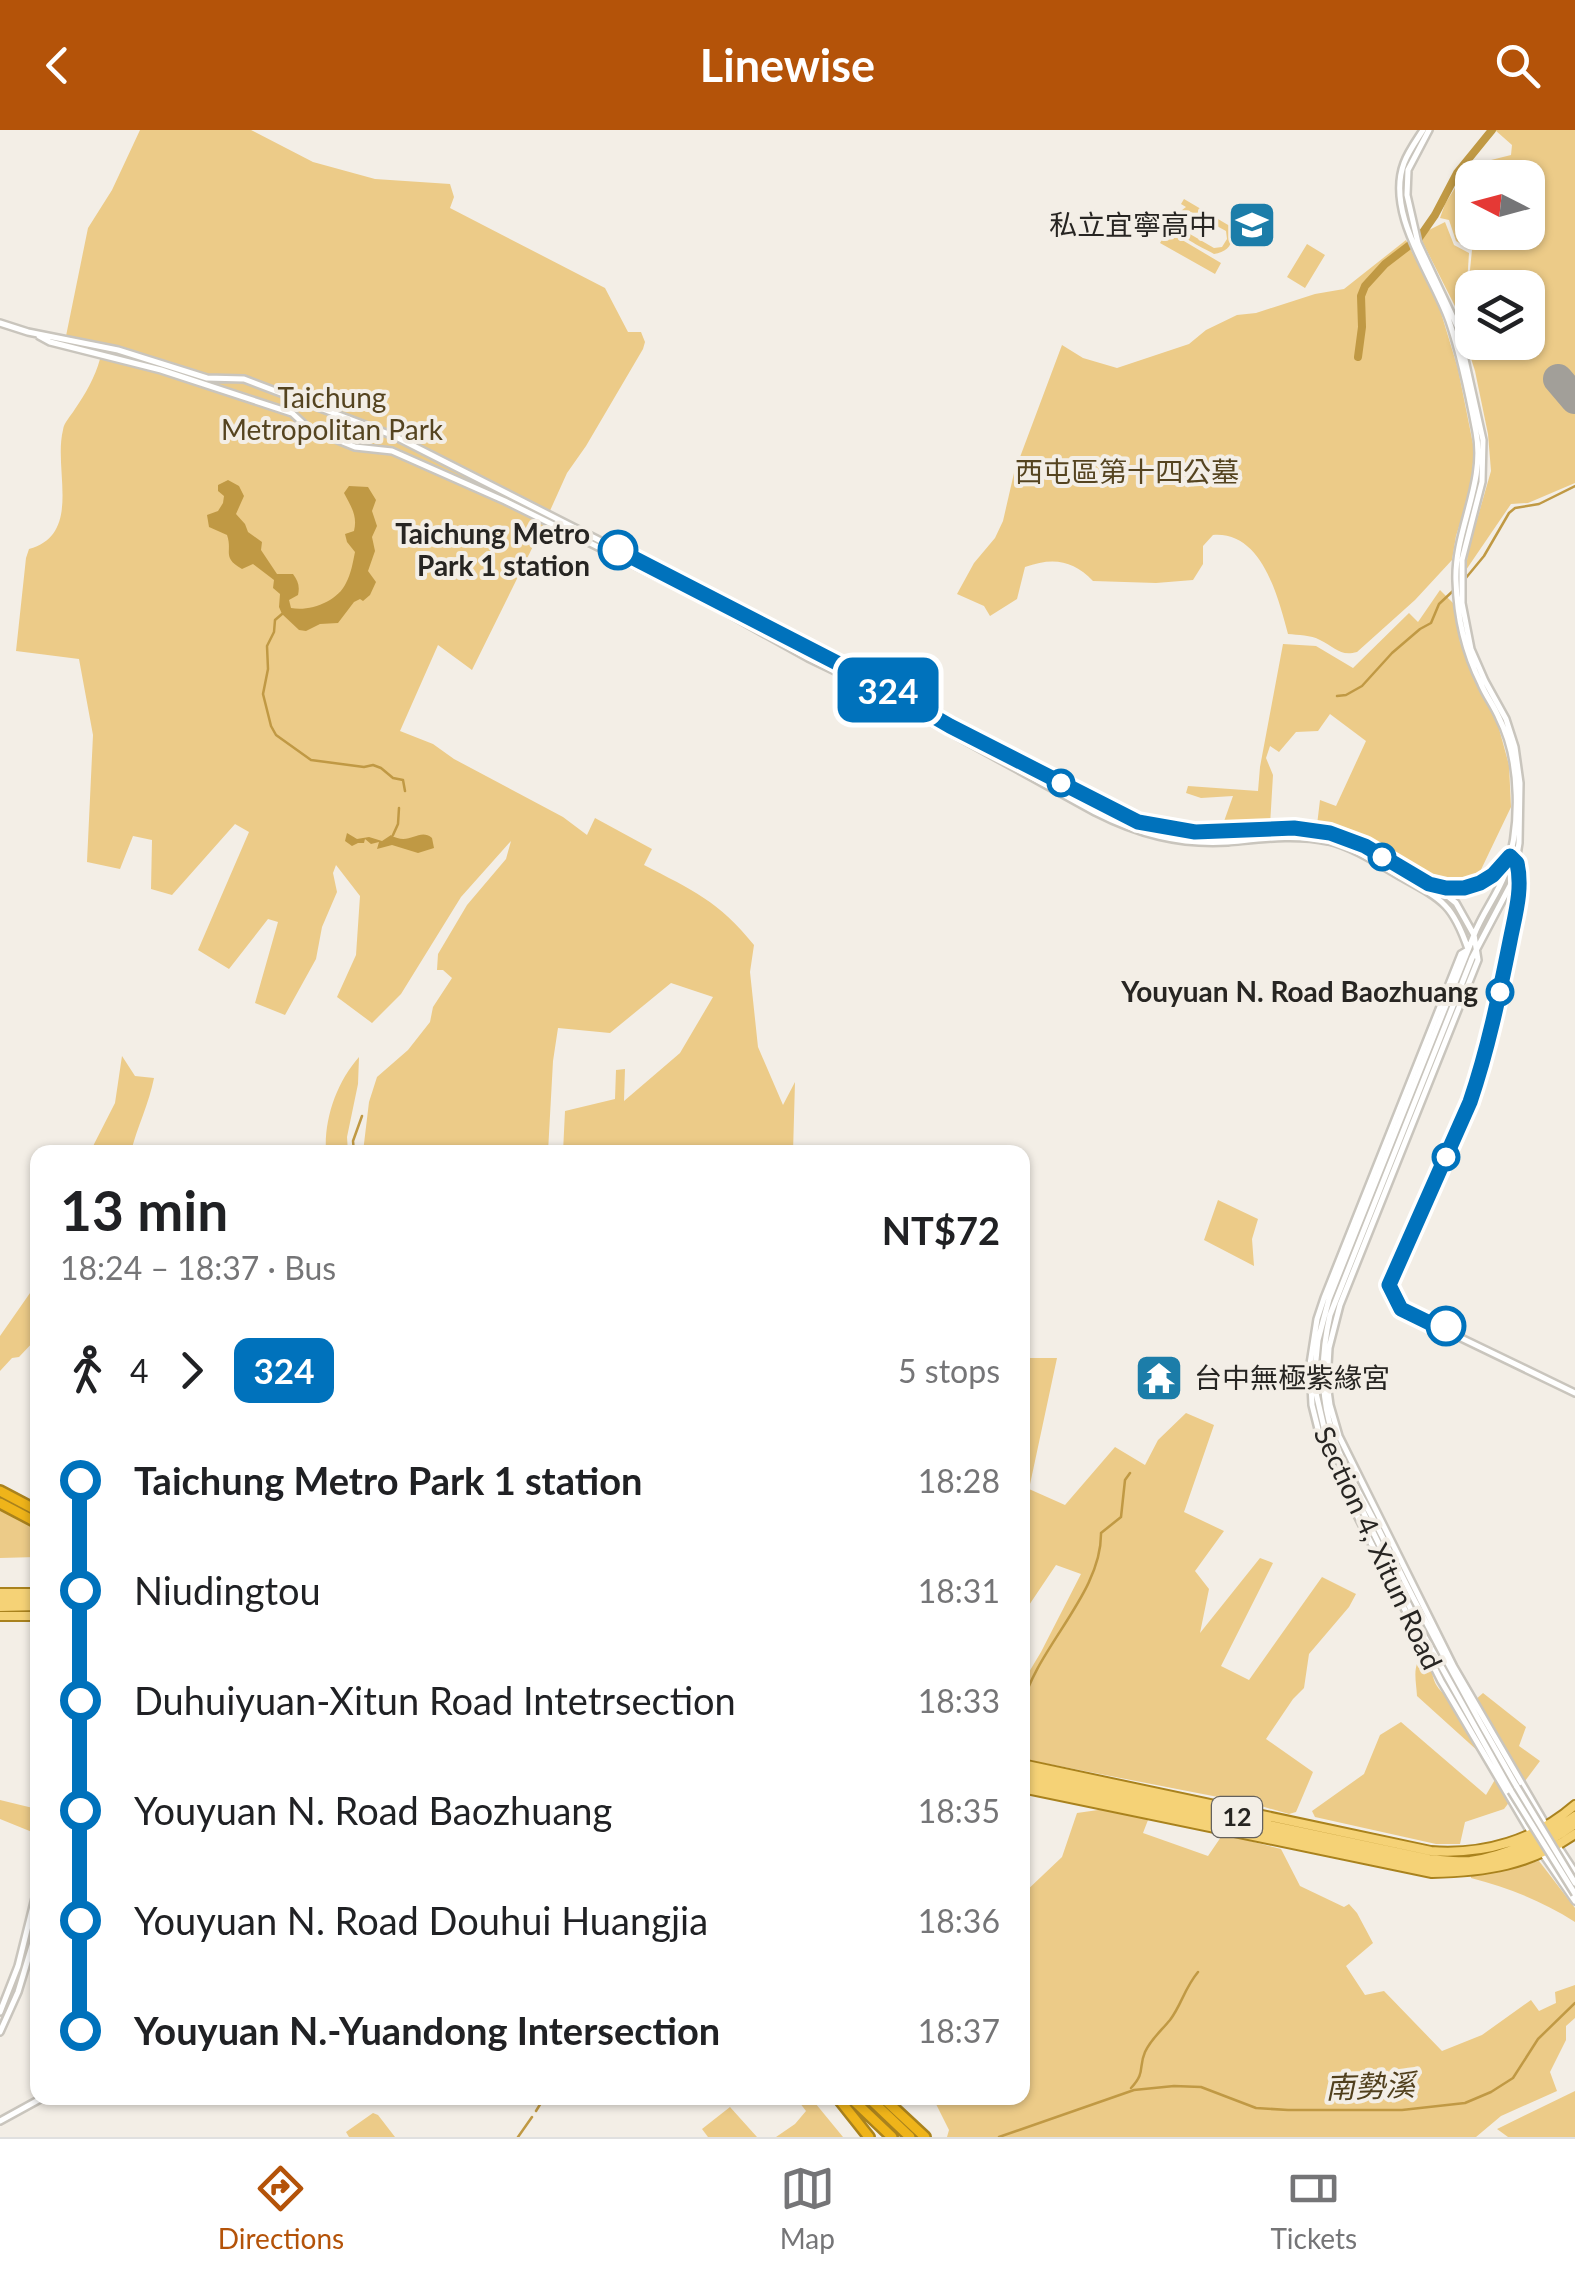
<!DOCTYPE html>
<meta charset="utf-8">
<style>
body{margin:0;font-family:Lato,"Noto Sans TC",sans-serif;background:#f6f6f6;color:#202124;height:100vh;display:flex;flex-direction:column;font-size:38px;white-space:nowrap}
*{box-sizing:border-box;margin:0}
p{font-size:32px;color:#757577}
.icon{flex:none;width:55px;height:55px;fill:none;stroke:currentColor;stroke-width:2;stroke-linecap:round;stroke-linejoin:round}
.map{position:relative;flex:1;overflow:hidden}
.side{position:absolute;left:30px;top:1015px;width:1000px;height:960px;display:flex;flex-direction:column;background:#fff;border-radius:20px;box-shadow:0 2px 8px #0004}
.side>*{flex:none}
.badge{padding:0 20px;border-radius:15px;font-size:35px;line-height:65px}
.needle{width:65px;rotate:276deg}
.tools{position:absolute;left:1455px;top:30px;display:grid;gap:20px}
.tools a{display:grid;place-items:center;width:90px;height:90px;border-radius:20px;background:#fff;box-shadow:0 2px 8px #0004;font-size:50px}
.map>.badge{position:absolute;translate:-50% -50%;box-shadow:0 0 0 5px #fff}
.legs{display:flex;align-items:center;gap:15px;height:110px;padding:0 30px;font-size:32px}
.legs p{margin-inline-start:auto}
.overview{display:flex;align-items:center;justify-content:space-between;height:170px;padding:0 30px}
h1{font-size:55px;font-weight:700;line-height:75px}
ul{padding:0 30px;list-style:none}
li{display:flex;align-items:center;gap:35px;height:110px;font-size:38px}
li i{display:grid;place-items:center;width:15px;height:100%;margin:0 12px;background:currentColor}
li i::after{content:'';width:25px;height:25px;margin:-12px;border:8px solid;border-radius:50%;background:#fff}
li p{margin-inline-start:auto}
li:first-child i{background:linear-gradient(#0000 50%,currentColor 0)}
li:last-child i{background:linear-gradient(currentColor 50%,#0000 0)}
header{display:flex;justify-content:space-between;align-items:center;height:130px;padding:0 30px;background:#b45309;color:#fff;font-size:45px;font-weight:700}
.menu{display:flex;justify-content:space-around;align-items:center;height:140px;border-top:2px solid #e0e0e0;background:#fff;font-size:28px;color:#757577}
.menu a{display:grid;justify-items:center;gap:5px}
.menu .active{color:#b45309}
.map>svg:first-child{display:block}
.green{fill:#eccb88;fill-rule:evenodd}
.water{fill:#c09944}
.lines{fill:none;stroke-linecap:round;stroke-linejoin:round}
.stream{stroke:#c09944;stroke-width:2.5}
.river{stroke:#c09944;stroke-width:8}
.runway{stroke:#a29f99;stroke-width:30}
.minor-casing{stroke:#c9c5bd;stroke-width:10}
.major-casing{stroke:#a9821d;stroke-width:12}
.highway-casing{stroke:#a9821d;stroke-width:14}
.minor{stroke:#fff;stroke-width:5}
.major{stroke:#f5d276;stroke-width:8}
.highway{stroke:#efb41a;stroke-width:9}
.minor-bridge-casing{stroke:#c9c5bd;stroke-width:10;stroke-linecap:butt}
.minor-bridge{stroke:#fff;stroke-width:5}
.line-1-casing{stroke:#fff;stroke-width:22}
.line-1{stroke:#0072bc;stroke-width:15}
.stop-1-dot{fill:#fff;stroke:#0072bc;stroke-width:5}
.labels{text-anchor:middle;stroke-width:8;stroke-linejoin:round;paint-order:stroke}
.shield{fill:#f3eee6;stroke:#64615d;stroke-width:2.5}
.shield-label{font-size:25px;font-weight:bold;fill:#272522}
.poi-label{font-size:28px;fill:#272522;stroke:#f3eee6;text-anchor:end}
.park-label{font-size:28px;fill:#554420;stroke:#f3eee6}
.stop-label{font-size:28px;font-weight:bold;fill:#272522;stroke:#f3eee6;text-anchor:end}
.street-label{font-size:28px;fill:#272522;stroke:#f3eee6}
.water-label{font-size:30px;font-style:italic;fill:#503f1c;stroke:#f3eee6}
</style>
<header><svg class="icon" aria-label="back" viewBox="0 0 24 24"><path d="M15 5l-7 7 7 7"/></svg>Linewise<svg class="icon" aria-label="search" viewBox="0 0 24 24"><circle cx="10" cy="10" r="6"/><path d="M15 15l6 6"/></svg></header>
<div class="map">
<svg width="1575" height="2007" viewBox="0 0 1575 2007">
<rect width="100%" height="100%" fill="#f3eee6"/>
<path class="green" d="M140,0H251L313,32L375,49L450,54L454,67L450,78L605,158L628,202H641L645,212L643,219L586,316L567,343L544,394L472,540L438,515L400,601L433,614L454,629L563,687L587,705L595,688L652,719L644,735C692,760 719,771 754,815L750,842L758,917L783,975L795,952L793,1022H563L565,981L615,969L616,940L625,939L624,971L680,923L713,867L671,853L610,903L558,898L553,931L548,1022H363L369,972L377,947L408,920L430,892L433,877L452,848L443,840H437L438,824L467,775L506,729L511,711L461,767L401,864L372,893L337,867L356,825L360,766L336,735L333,743L337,762L322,797L316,829L285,885L255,873L278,792L268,789L229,839L198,820L249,702L235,694L172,765L151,759L152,710L133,706L120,739L87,732L93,605L79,529L16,521L26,428L29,419C83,404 53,340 63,300C64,292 71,286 75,279C86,263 95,247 100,229L66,219V206L88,98L112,60Z
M1495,0H1575V353L1528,373L1511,374L1466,440L1468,421L1491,341L1488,304L1475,241L1461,197L1467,170L1472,120L1456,111L1449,90L1440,88L1445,74L1458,53L1468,55L1472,52V102H1528V48L1480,47L1484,45L1491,30L1511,25L1512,15ZM1472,158H1528V212H1472Z
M1184,69L1240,102L1238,108L1233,106C1231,118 1225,122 1214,124C1197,114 1156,99 1186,77L1181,74ZM1191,82L1226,101L1227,109L1222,117L1214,118L1183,100L1180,95L1181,87Z
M1445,92L1454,115L1469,123L1467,154L1461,188L1419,105Z
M1167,101L1221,133L1215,144L1160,113Z
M1406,110L1439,176L1458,239L1474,319L1471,359L1456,406L1452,430L1415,470L1357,522C1340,527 1335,517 1320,510C1311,505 1298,505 1288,504C1278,467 1262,401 1213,405L1203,416V434L1193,450L1156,453L1093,451C1073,430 1053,427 1025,437L1017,469L990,486L984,476L957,464L974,433L995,408L1003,391L1014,343L1062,215L1083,228L1117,238L1189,214L1206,200L1237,185L1256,183L1315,164L1344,159Z
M1307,114L1325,125L1305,158L1287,147Z
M1440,460L1453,473L1460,512L1476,552L1498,595L1509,635L1511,677L1477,748L1460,753L1439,752L1370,713L1317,695L1320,670L1336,676L1366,611L1330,584L1318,601L1296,602L1279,622L1270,616L1266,628L1273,645L1270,695L1222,697L1233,666L1201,668L1186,663L1188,656L1258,661L1260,637L1283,514L1316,516L1353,538L1409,483L1418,492Z
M122,926L135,946L154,948C149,974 137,997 131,1022H90L115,973Z
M359,927L358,954L347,1007L348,1022H326C324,988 337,952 359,927Z
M1218,1070L1258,1089L1252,1109L1254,1136L1204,1110Z
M37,1153V1208L19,1227L12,1228L0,1241V1206Z
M1023,1228H1057L1029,1359L1065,1375L1115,1317L1145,1335L1158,1310L1186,1283L1214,1295L1184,1382L1224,1401L1195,1441L1209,1459L1200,1503L1260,1428L1273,1433L1221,1536L1249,1550L1322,1447L1356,1464L1349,1477L1309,1524L1304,1558L1293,1569L1266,1609L1313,1642L1296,1682L1289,1684L1254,1674L1023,1629V1552L1041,1522L1081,1444L1056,1435L1023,1484Z
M0,1378L37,1399V1427L0,1428Z
M1430,1521C1432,1558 1435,1558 1465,1579L1483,1563L1526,1597L1519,1616L1540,1631L1504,1679L1465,1692L1460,1714H1436L1315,1687L1312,1681L1364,1644L1380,1605L1401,1592L1486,1665L1500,1641L1417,1566C1416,1548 1410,1530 1430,1521Z
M0,1670L37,1679V1704L0,1689Z
M1112,1678L1148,1690L1143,1703L1208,1726L1223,1704L1281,1719L1300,1756L1344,1777L1349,1774L1357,1783L1373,1813L1346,1836L1365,1865L1384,1861L1442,1921L1482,1905L1531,1870L1539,1881L1556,1873L1555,1862L1575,1855V1888L1566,1896V1910L1550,1942L1557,1961L1501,1986L1476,2007H947L949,2000L933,1968H1022L1023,1764L1062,1727L1077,1683Z
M1539,1731L1575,1778V1792C1542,1771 1509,1758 1471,1748V1746Z
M1575,1961V2007H1508L1497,1999Z
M796,1968H811L843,2007H776L795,1994L806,1981Z
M730,1977L757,2007H708L702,1999Z
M373,1983L378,1985L395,2007H349L346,2002Z"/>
<path class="water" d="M228,350L239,356L244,366L236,384L245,394L248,402L262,412L261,420L277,444H293C298,451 300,456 298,465L289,470L291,478C310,482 338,471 346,453C351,444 353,432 355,422L347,412L345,404L354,401C358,385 350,375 344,363L349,356L368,357L376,370L372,381L377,396L372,407L375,421L368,441L376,452L370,465L363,471L360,469L354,472L338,493L320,494L306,501L299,500L282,484L279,477L280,464L273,458L274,450L253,434L242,439C221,427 233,422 227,405L209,397L207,385L218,381L223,373L224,366L218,361V355Z
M347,703L357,709L369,707L382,711L391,705C409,717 419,697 432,708L434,718L418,723L392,715L377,719L379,712L371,714L365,709L364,713H358L352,716L345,711Z"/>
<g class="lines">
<path class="stream" d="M1465,449L1484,426L1509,383L1515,378L1539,374L1575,356
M282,484L275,490L274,502L267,516L268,539L263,564L271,596L276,605L311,630L364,637L373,635L381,638L393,648L403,650L405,661
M1337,566L1346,565L1362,556L1392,523L1420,499L1431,493L1439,474L1454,460
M393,705L398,694L399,678
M354,1022L353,1011L362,986
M1022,1576C1037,1517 1102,1463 1101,1403L1121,1387L1125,1350L1130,1343
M1131,1958C1146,1942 1138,1938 1145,1922C1151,1909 1161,1901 1170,1890C1182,1874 1184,1859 1198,1842
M536,1981L544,1968
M518,2007L532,1987
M999,2007L1134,1960L1174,1956L1201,1957L1256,1978L1288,1980H1402L1465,1973L1491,1962L1513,1948L1538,1909L1575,1873"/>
<path class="river" d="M1358,227L1362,197L1361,166L1365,156L1385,134L1419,108L1435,85L1457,43L1492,0"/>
<path class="runway" d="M1558,249L1575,269"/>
<g class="minor-casing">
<path id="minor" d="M1423,0C1416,11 1408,22 1404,33C1385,84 1433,145 1449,191C1461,226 1469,265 1476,302C1486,354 1454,400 1456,451C1457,487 1465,522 1481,554C1486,566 1494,576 1499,588C1521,631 1521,698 1505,744C1497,765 1482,784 1474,805L1329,1169L1318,1210L1315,1240L1316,1263L1326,1306L1422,1502L1511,1661
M1429,0L1408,40L1407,65L1418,113L1458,198L1483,310L1482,352L1462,430V473L1471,519L1485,551L1506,589L1515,617L1520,653L1519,713L1513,750L1472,828L1330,1185C1322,1220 1320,1255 1329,1291C1338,1330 1362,1366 1380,1402C1423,1489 1468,1573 1517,1657
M0,193L28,202L118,220L207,248L244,249L394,306L711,467L1126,688L1167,699L1195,703L1294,698L1330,703L1346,708L1365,716L1440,760L1456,773L1474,805L1478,830L1340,1175L1329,1218L1327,1253L1330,1275L1339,1306L1454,1537L1546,1695
M39,206L50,212L161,240L292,283L307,297L318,302L355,317L392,321L505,371L584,410L706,471L808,528L864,555L1095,682C1138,704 1179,715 1228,712C1261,709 1294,704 1328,711C1354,717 1380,735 1403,748C1443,770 1453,775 1468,819
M328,306L336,286
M336,309L344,287
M1510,726L1517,733L1520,755C1507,828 1495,902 1470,972L1389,1155L1401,1179L1575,1263
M1436,756C1466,763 1487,753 1506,731
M1466,821L1461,824L1324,1168L1317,1189L1310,1234L1312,1275L1319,1303L1335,1342L1441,1551L1532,1705
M1556,1713L1575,1742
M1542,1723L1575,1771
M0,1882L18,1836L38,1756
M0,1902L18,1862L38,1796
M0,1991L42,1968"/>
</g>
<g class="major-casing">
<path id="major" d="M0,1463H38
M0,1470H38
M0,1477L38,1476
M0,1486H38
M1022,1634L1431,1721C1484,1725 1535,1710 1575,1675
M1022,1642L1429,1729C1443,1730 1457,1732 1470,1731C1504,1727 1548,1706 1575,1686
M1022,1650L1437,1736C1489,1736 1533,1725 1575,1694
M1022,1658L1432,1743C1485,1742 1531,1735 1575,1704"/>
</g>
<g class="highway-casing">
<path id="highway" d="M0,1361L38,1381
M0,1373L38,1393
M838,1968L869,2007
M851,1968L892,2007
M869,1968L910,2007
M883,1968L925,2007"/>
</g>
<use href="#minor" class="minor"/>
<use href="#major" class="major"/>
<use href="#highway" class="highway"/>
<g class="minor-bridge-casing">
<path id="minor-bridge" d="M1517,1657L1575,1753
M1511,1661L1575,1764"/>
</g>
<use href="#minor-bridge" class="minor-bridge"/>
</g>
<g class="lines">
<g class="line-1-casing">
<path id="line-1" d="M618,420L872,551L950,596L1138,692L1195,702L1294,698L1330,703L1365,716L1429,754L1446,758H1464L1480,753L1493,745L1510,726L1517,733C1523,759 1515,785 1510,811C1499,866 1488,919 1470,972L1389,1155L1401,1179L1444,1200L1446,1196"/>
</g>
<use href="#line-1" class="line-1"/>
</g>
<defs>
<g id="school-square" transform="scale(2.5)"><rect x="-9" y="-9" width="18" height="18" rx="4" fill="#1c7da9" stroke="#f3eee6"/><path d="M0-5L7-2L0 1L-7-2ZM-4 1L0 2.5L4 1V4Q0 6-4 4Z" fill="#fff"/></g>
<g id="temple-square" transform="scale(2.5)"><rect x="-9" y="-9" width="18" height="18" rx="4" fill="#1c7da9" stroke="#f3eee6"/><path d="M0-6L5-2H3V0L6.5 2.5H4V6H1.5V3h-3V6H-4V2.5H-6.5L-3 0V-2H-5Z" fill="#fff"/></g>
</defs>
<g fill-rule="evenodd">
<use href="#school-square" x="1252" y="95"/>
<use href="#temple-square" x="1159" y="1248"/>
</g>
<g class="stop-1-dot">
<circle cx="618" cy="420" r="18"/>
<circle cx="1061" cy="653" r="12"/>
<circle cx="1382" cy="727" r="12"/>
<circle cx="1500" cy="862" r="12"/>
<circle cx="1446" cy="1027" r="12"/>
<circle cx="1446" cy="1196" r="18"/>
</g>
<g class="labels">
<rect class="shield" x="1212" y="1667" width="50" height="40" rx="8"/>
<g class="shield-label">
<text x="1237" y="1696">12</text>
</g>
<g class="poi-label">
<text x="1217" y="105">私立宜寧高中</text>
<text x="1194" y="1258" text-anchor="start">台中無極紫緣宮</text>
</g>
<g class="park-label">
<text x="332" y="278">Taichung<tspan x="332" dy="32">Metropolitan Park</tspan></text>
<text x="1127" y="352">西屯區第十四公墓</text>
</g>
<g class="stop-label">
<text x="590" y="414">Taichung Metro<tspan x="590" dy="32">Park 1 station</tspan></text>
<text x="1478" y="872">Youyuan N. Road Baozhuang</text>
</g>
<g class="street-label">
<text transform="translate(1378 1418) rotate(65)" y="10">Section 4, Xitun Road</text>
</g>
<g class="water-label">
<text transform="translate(1370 1957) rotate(-2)" y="10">南勢溪</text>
</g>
</g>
</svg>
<div class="tools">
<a><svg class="needle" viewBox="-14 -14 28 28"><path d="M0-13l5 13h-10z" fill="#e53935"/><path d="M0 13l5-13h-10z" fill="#757577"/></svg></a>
<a><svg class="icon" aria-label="layers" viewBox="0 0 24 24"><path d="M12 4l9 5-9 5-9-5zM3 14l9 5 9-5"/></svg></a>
</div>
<b class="badge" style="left:888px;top:560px;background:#0072bc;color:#fff">324</b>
<section class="side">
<div class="overview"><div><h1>13 min</h1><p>18:24 – 18:37 · Bus</p></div><b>NT$72</b></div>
<div class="legs"><svg class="icon" aria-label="walk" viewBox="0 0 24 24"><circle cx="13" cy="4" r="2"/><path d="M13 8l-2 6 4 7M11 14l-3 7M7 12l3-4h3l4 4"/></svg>4<svg class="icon" aria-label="forward" viewBox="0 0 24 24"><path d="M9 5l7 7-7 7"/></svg><b class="badge" style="background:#0072bc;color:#fff">324</b><p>5 stops</p></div>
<ul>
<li><i style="color:#0072bc"></i><b>Taichung Metro Park 1 station</b><p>18:28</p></li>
<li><i style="color:#0072bc"></i><span>Niudingtou</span><p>18:31</p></li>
<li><i style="color:#0072bc"></i><span>Duhuiyuan-Xitun Road Intetrsection</span><p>18:33</p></li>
<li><i style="color:#0072bc"></i><span>Youyuan N. Road Baozhuang</span><p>18:35</p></li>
<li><i style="color:#0072bc"></i><span>Youyuan N. Road Douhui Huangjia</span><p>18:36</p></li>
<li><i style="color:#0072bc"></i><b>Youyuan N.-Yuandong Intersection</b><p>18:37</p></li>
</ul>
</section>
</div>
<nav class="menu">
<a class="active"><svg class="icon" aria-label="directions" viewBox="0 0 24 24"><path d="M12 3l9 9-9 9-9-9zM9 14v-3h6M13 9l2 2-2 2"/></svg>Directions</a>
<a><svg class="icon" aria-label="map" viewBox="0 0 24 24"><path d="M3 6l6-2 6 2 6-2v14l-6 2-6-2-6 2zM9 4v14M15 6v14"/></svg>Map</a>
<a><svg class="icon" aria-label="tickets" viewBox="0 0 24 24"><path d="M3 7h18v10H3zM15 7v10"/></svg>Tickets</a>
</nav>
